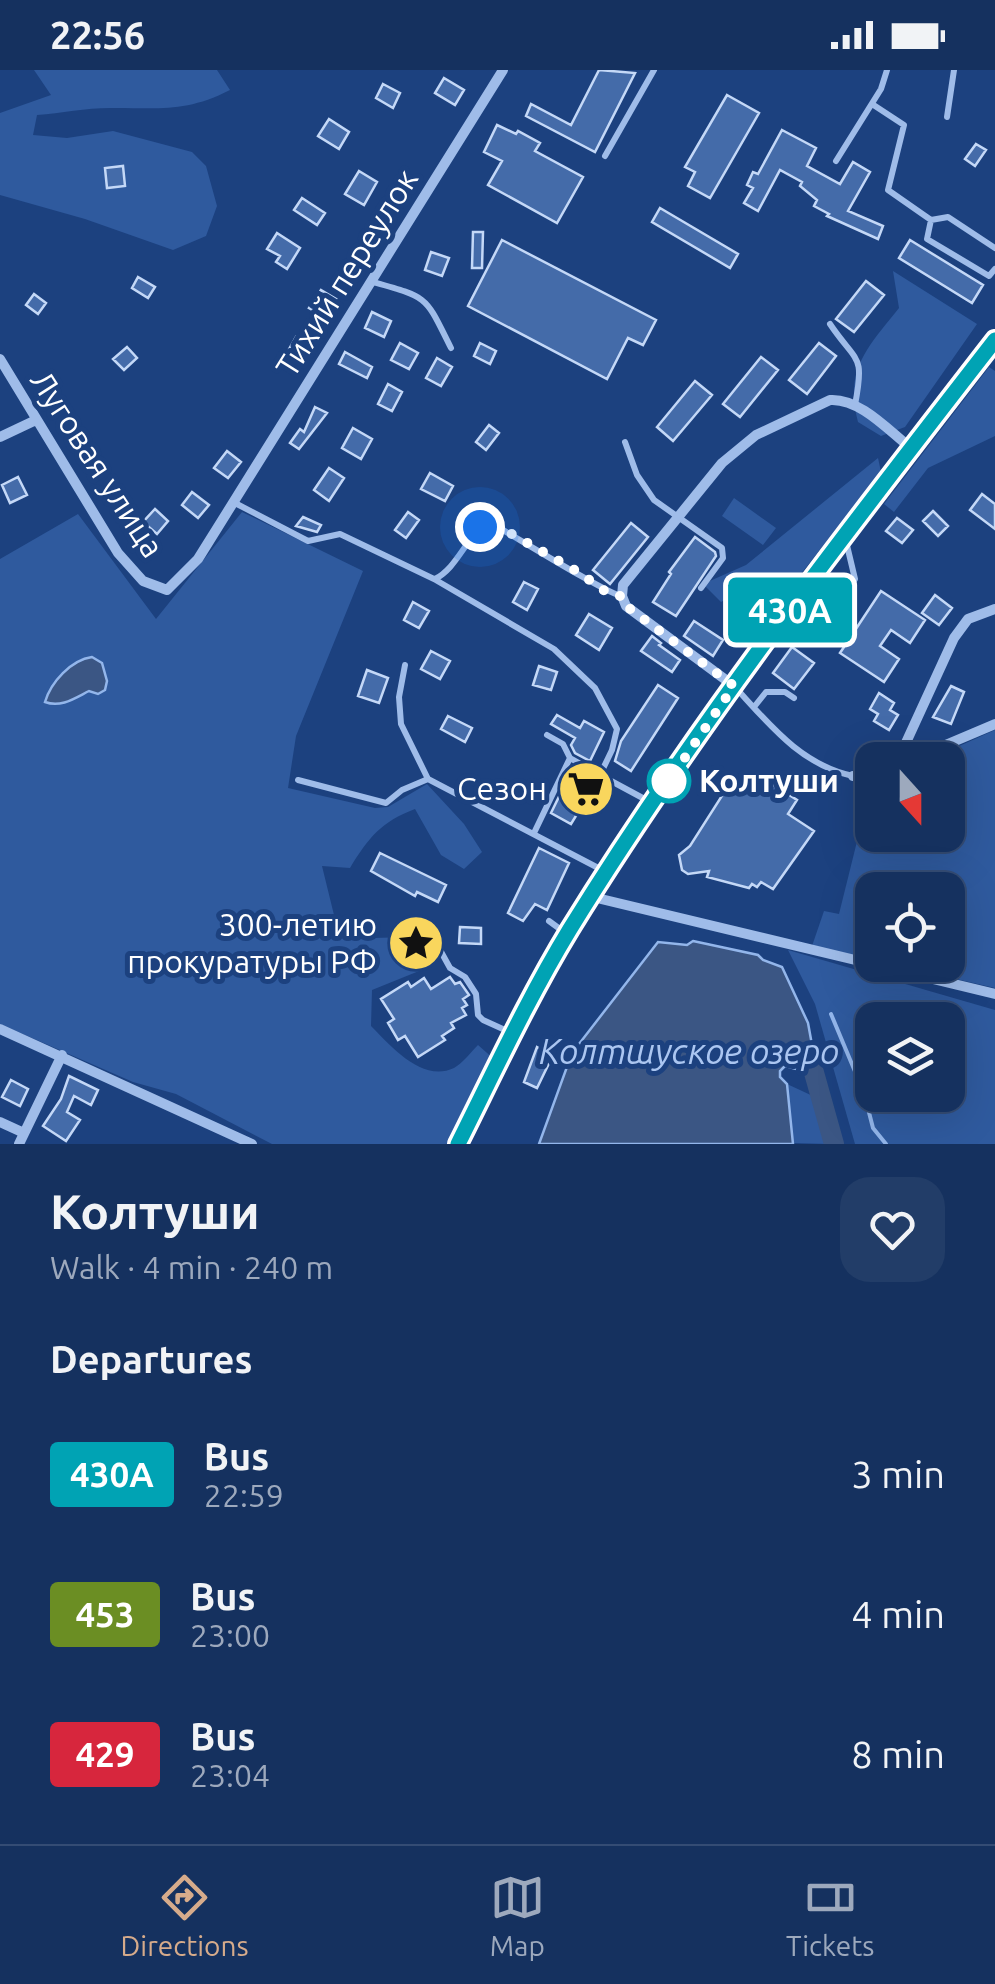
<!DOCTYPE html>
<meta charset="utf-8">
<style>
body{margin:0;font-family:Ubuntu,sans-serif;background:#223d68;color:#f1f3f6;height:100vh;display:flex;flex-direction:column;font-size:38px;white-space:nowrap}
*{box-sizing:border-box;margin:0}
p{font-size:32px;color:#9da9bd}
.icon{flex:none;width:55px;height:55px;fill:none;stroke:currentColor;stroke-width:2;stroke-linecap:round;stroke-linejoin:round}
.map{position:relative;height:1074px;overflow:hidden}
.side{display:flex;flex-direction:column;background:#15315f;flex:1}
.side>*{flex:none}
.badge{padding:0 20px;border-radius:8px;font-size:35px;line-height:65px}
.needle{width:65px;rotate:159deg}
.buttons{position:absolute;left:855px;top:672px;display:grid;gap:20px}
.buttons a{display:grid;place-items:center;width:110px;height:110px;border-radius:20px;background:#15315f;box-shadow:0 10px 40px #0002,0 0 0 2px #344c74;font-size:50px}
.you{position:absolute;width:50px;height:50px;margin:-25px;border:8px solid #fff;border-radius:50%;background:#1a73e8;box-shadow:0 0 0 15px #1a73e833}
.map>.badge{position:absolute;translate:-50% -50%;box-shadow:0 0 0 5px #fff}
h2{padding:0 50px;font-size:38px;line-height:90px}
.round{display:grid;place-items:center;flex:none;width:105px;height:105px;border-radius:30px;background:#223d68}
.head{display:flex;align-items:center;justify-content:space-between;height:170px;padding:0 50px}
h1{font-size:48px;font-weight:600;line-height:75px}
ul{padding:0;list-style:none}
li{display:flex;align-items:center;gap:30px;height:140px;padding:0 50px}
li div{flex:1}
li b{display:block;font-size:38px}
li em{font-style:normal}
li .badge{min-width:110px;font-weight:700;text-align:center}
.status{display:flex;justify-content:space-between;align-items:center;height:70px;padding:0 50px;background:#15315f;direction:ltr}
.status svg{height:28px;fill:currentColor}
.tabs{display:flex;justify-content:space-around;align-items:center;height:140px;border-top:2px solid #344c74;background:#15315f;font-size:28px;color:#9da9bd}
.tabs a{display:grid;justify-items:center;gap:5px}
.tabs .current{color:#d6ab8b}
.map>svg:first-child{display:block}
.green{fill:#2f5a9e;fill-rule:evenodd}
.water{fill:#3b5684;stroke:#93b6eb;stroke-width:2.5}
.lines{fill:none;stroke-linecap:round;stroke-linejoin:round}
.stream{stroke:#93b6eb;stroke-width:4}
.river{stroke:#3b5684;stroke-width:20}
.building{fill:#446ba9;stroke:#c4d8f7;stroke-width:2.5}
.lane{stroke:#9fbce9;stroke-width:6}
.street{stroke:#9fbce9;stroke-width:10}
.secondary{stroke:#cbdbf7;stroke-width:15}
.line-casing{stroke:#fff;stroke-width:22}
.line{stroke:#00a3b4;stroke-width:15}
.walk{stroke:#fff;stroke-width:10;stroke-dasharray:0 18}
.stop-dot{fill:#fff;stroke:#00a3b4;stroke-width:5}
.labels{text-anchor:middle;stroke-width:10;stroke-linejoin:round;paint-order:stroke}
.street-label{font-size:32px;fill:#fff;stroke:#1c417f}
.stop-label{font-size:32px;font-weight:bold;fill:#fff;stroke:#1c417f;text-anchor:start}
.poi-label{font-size:32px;fill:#fff;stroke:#1c417f;text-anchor:end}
.water-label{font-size:35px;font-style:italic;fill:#abc6f1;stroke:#1c417f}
</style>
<div class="status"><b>22:56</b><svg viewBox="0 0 49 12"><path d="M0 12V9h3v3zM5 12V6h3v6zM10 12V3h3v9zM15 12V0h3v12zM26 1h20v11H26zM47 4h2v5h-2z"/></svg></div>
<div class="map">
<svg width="995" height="1074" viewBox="0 0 995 1074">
<rect width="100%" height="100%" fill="#1c417f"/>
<path class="green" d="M34,0H217L230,20C187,42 161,38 116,38C90,37 63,43 37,45L33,65L67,68L113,61L192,82L206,96L217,136L206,166L173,180L85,149L0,125V43L51,25Z
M893,201L977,254L905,357L881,366L858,352C844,299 868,277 899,238Z
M989,297L995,301V366L928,398L894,442L884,434Z
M878,388L881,402L771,542L740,522L721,532L703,514L746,495Z
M734,428L776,458L763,475L722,446Z
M242,442L363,501L296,666L288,718L375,738L388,737L427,714L464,754L482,782L464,799L441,785L415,739C381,752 369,767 350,798L322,796L334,845L373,868L410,867L424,899L372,920L371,956C391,976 422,1013 454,998C463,993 471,982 478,975L495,990L453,1074H272L176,1024L133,1012L0,954V489L78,444L156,549Z
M995,660V918L895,895H948V820H872V890L812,876L824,841L839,844L870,719H872V765H948V690H928Z
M788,880L995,940V1074H855L815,934ZM872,950H948V1025H872Z
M787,1014L815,1027L828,1074L793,1073Z"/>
<path class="water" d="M92,587L102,593L107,611L105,620L98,624L89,621C75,628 61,638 45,632C51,612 71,590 92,587Z
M693,871L758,885L763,890L782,897L808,953L816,997L800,1000L785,996L780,1001V1007L787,1014L793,1074H539L572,983L658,872L687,875Z"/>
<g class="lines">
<path class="stream" d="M831,944L864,1023L873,1058L886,1074"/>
<path class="river" d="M813,999L834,1074"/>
</g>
<path class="building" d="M599,0L635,3L595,82L526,46L531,34L571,55Z
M444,8L464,20L455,35L435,23Z
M383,14L400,23L393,38L376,28Z
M727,25L759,43L710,128L688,116L695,102L685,97Z
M329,49L349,62L339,79L318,66Z
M497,55L516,64L518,61L540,73L535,81L583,107L557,153L488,115L502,91L484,82Z
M782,60L816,78L807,96L840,114L853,92L870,102L848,141L883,156L878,169L827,146L829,144L814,136L817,130L800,116L802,112L780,100L758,141L744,133L753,118L747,115L753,102L758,104Z
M976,74L986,80L975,96L965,89Z
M123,96L125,116L107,118L105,98Z
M359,101L377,112L364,135L345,124Z
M302,128L325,143L317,155L294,140Z
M660,138L738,184L730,198L652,152Z
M473,162H483L482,198H472Z
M277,163L300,178L287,199L276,192L280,186L267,179Z
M502,170L656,250L643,275L628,268L607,309L468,236Z
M910,170L983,215L972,233L899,188Z
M431,182L449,188L442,206L425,200Z
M138,207L155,217L148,228L132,218Z
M866,211L884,225L854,262L836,249Z
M321,220L336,229L325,247L309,238Z
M34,224L46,233L38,244L26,235Z
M372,242L391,251L384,267L365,258Z
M296,267L310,274L302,288L288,281Z
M400,273L418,283L409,299L391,290Z
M480,273L496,281L490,294L474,286Z
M819,273L836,286L807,324L789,310Z
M127,277L137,288L124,300L113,289Z
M345,282L372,297L367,308L339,294Z
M761,287L778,300L740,347L723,334Z
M437,288L452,297L441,316L426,308Z
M695,311L712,325L673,371L657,357Z
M388,314L402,322L392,341L378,334Z
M315,337L327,343L299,379L290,373L300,359L304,362Z
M489,355L499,363L486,380L476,372Z
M353,358L372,369L361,389L342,378Z
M227,381L241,392L228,408L214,398Z
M329,398L344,408L329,431L314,420Z
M430,403L453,416L445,431L421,419Z
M18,407L27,425L10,433L2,415Z
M192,422L209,435L198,448L182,435Z
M982,424L995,434V459L970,440Z
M155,439L168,451L157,464L143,452Z
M933,441L948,456L938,466L923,451Z
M408,442L419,450L406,468L395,460Z
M303,447L321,455L317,462L296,456Z
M897,448L913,460L902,473L886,461Z
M631,453L648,467L610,514L593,500Z
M695,467L715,482L716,486L676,546L653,532L671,504L669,502Z
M524,512L538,519L527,540L513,532Z
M881,521L925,550L910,573L891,560L880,576L899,589L884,612L840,583Z
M935,525L952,538L939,555L922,543Z
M413,532L429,541L419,558L404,550Z
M589,544L612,558L599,580L576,565Z
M694,551L723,570L713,586L684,566Z
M652,566L661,573L659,575L680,590L672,602L641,581Z
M792,577L814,593L794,619L773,603Z
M431,581L450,591L440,609L421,599Z
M539,596L557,602L551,620L533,615Z
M367,600L388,608L379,633L358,626Z
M658,615L678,628L631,701L615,691L621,671Z
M951,616L964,622L951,654L933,647Z
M879,623L894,633L890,640L898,645L889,660L874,651L878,644L870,639Z
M557,645L580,658L584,651L604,662L590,691L575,683L571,675L575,668L551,654Z
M448,646L472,658L465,672L441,659Z
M573,698L583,703L570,729L582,736L571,754L551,743Z
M753,702L797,730L788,744L814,761L773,819L761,812L757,817L752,814L749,818L707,807L709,801L688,804L682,800L679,785L690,776L732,710Z
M539,778L569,793L547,840L535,834L523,851L508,843Z
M380,783L446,815L438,832L417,822L415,826L371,801Z
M460,857L481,858V874L459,873Z
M450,907L455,914L460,912L469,925L463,929L467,935L462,938L466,945L451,953L454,958L442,966L445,970L418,987L405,966L398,970L388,953L394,949L381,929L408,912L411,917L424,908L431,919Z
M537,977L553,985L537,1018L524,1012Z
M69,1006L98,1020L91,1035L74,1026L67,1042L80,1050L66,1071L43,1056L61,1029Z
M11,1010L28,1019L20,1036L2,1027Z"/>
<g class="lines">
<path class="lane" d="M872,34L904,55L888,120L931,150L948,147L995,178
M947,47L954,0
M605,86L654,0
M836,91L881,19L887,0
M931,150L927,169L989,206L995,199
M373,212C430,228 425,226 451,278
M830,254C857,294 865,283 855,335
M625,372L637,405L654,430L722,478L723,488L701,518
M233,432L308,471L340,464L434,509L554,579L595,618L617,659L612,680L600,705L652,733
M435,509C460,496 466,463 491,453C511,464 610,526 622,526
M773,564L793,567L820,561L855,509L845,467
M405,595L399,627L401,654L428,709L606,802
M735,617C769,654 801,695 853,706
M754,637L766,622H785L794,628
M547,665L563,674L570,688L600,705
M298,710L386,733L402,720L428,709
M534,763L570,688
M549,851L564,862
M434,869L450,898L465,907L476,924L478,945L483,950L514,964"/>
<path class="street" d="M0,289L118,483L143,511L167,520L198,489L503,0
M0,367L36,350
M734,616L626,536L622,526L623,515L722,393L756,365L830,330C860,328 889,361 911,378
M898,690L954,568L968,549L995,539
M910,690L995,654
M853,706L872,708
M592,824L601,829L872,894
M875,895L995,924
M0,959L252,1074
M0,1052L24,1063
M19,1074L62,985"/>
<path class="secondary" d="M458,1074L567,864L629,767L726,627L856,449L995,270"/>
</g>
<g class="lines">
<g class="line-casing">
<path id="line" d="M458,1074C494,1002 528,928 570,859C697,653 847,461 995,270"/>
</g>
<use href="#line" class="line"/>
<path class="walk" d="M480,457L491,452L578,502L612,526H622L626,536L734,616L669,711"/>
</g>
<defs>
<g id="supermarket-disc" transform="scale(2.875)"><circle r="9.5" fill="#f9d65d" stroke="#1c417f"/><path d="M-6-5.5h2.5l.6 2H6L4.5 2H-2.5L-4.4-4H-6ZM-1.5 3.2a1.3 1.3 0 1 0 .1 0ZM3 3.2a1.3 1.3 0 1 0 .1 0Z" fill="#111"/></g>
<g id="sight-disc" transform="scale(2.875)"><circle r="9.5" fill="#f9d65d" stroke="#1c417f"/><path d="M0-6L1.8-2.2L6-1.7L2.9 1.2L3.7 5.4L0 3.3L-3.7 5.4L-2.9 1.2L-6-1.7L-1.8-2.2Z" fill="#111"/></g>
</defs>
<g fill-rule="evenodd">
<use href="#supermarket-disc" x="586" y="719"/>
<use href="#sight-disc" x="416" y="873"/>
</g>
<circle class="stop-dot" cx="669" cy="711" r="20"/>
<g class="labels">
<g class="street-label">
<text transform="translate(347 203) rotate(-58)" y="11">Тихий переулок</text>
<text transform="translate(97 394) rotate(57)" y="11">Луговая улица</text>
</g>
<g class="stop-label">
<text x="699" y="722">Колтуши</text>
</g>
<g class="poi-label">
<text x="547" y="730">Сезон</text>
<text x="377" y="866">300-летию<tspan x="377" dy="37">прокуратуры РФ</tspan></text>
</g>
<g class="water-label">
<text x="689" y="994">Колтшуское озеро</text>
</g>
</g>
</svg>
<div class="buttons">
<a><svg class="needle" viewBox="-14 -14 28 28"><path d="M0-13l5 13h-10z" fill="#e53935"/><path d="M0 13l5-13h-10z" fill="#9da9bd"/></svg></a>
<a><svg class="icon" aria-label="locate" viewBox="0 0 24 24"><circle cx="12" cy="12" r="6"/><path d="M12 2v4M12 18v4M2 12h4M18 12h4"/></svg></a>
<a><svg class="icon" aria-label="layers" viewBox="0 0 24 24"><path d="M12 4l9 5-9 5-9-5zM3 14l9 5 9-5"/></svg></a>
</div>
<div class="you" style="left:480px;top:457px"></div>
<b class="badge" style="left:790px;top:540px;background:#00a3b4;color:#fff">430А</b>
</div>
<section class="side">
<div class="head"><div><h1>Колтуши</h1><p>Walk · 4 min · 240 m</p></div><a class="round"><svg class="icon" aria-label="heart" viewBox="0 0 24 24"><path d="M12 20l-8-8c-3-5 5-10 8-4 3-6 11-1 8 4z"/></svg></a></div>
<h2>Departures</h2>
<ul>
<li><span class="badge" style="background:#00a3b4;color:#fff">430А</span><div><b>Bus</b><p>22:59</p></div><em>3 min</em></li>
<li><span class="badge" style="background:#6b8e23;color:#fff">453</span><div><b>Bus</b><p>23:00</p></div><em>4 min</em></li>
<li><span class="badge" style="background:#d7263d;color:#fff">429</span><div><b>Bus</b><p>23:04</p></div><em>8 min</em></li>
</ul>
</section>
<nav class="tabs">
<a class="current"><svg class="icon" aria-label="directions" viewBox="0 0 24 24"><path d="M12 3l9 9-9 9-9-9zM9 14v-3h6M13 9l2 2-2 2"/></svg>Directions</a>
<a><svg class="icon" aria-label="map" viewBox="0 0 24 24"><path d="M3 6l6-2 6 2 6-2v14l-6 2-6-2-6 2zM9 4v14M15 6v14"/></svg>Map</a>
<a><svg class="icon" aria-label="tickets" viewBox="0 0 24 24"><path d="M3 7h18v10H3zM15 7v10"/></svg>Tickets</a>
</nav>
